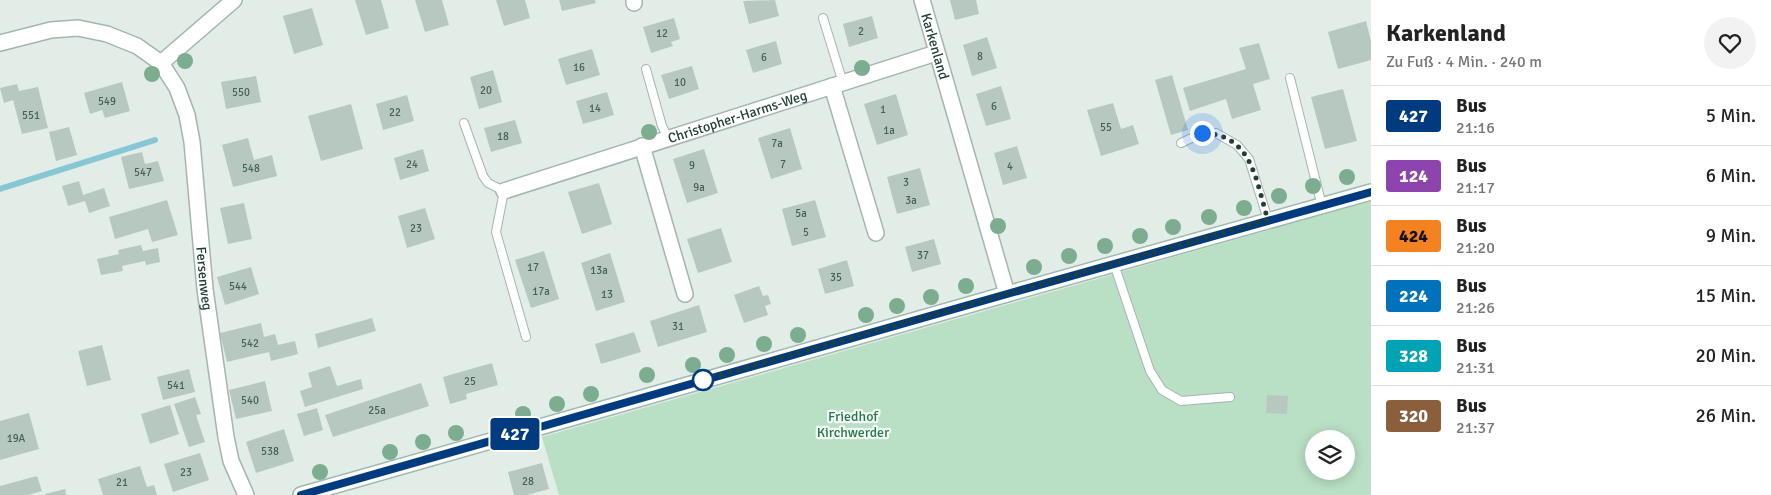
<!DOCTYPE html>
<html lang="de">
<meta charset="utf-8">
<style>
body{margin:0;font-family:Signika,sans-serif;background:#f2f2f2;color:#222;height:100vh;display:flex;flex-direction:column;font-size:19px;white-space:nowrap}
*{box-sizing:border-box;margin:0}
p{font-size:16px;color:#767676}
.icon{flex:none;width:28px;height:28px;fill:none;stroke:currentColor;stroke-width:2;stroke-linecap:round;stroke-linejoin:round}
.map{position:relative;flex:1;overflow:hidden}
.drawer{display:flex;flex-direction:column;background:#fff;width:400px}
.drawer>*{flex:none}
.badge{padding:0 10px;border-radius:4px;font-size:18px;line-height:32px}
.fabs{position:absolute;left:1305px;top:430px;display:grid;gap:10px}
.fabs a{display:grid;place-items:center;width:50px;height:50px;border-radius:50%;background:#fff;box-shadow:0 2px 12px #0003;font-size:25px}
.you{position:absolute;width:25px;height:25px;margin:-12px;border:4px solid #fff;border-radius:50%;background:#1a73e8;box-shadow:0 0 0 8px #1a73e833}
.map>.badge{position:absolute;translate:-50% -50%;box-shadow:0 0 0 2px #fff}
.round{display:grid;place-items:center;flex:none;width:52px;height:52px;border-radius:26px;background:#f2f2f2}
.summary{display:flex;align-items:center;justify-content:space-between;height:85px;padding:0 15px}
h1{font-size:24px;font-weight:700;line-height:38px}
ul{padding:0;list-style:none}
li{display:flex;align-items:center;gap:15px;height:60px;padding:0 15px;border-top:1px solid #e0e0e0}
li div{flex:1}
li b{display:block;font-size:19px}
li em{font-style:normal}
li .badge{min-width:55px;font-weight:700;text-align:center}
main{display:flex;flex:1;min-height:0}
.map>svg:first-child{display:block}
.green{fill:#b9dfc4;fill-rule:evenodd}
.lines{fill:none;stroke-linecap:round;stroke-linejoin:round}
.stream{stroke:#87c7d4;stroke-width:6}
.building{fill:#b7c8c1}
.service-casing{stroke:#a4b5af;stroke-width:10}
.minor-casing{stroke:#a4b5af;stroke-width:18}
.secondary-casing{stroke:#9fb9b1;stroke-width:18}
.service{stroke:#fff;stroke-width:8}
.minor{stroke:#fff;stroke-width:15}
.secondary{stroke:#fff;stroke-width:15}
.tree{fill:#7cad91}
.line-casing{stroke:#fff;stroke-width:11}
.line{stroke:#003b80;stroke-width:8}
.walk{stroke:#213f37;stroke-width:5;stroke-dasharray:0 9}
.stop-dot{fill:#fff;stroke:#003b80;stroke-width:2.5}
.labels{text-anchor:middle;stroke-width:4.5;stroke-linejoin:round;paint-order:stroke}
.number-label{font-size:11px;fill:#46615a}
.street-label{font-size:14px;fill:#213f37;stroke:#f2f9f6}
.park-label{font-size:14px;fill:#297849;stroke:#f2f9f6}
</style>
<main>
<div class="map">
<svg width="1371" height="495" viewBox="0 0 1371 495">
<rect width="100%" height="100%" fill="#e2ede8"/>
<path class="green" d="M1371,201V495H559L542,437ZM1314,439H1346V471H1314Z"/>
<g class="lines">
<path class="stream" d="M0,189L155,140"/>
</g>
<path class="building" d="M355,0H381L389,28L366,35Z
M415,0H442L449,25L425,32Z
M496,0H525L530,18L504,26Z
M559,0H595L596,3L562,11Z
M775,0L779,16L749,24L743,1Z
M950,0H976L979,14L955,20Z
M312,8L323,45L294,54L283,16Z
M872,16L878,38L849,47L843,24Z
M674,18L680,39L671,42L673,46L651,53L643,27Z
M1366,21L1371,41V60L1338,69L1328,32Z
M987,37L997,68L972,76L963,45Z
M776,41L782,64L753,73L746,50Z
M1259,43L1270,79L1253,84L1261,110L1232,119L1226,99L1190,111L1183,88L1246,69L1239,48Z
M592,49L600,75L566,85L558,59Z
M692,66L699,89L669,99L661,75Z
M493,70L502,102L479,109L470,77Z
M1172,75L1188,130L1171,135L1155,80Z
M256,76L261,102L226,109L221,82Z
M122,82L130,111L105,118L102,110L90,114L84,93Z
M17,84L19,91L38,87L48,128L22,134L13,100L4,103L0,88Z
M1001,86L1011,119L986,126L976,94Z
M1343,89L1357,141L1325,149L1311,97Z
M607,92L614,115L583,124L576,101Z
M896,94L908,135L877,145L864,104Z
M407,95L414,121L383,130L376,104Z
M1113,103L1121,129L1133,125L1139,144L1101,156L1087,110Z
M351,104L363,149L321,161L308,116Z
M515,120L522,143L491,152L484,128Z
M69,127L77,155L56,161L49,132Z
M790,128L802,169L771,179L758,138Z
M248,138L254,160L272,155L277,176L233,187L222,145Z
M1017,146L1027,178L1003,185L994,153Z
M423,149L429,171L400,180L394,158Z
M704,149L718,193L687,203L673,159Z
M142,152L145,164L158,161L164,181L129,189L121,157Z
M920,168L930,205L897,214L887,177Z
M79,181L83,195L104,188L110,206L89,213L85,201L68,206L62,186Z
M599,183L612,224L582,234L568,192Z
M167,200L178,235L152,242L148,229L115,239L109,217Z
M815,200L826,237L792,246L782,209Z
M244,203L252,239L228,244L220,208Z
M425,208L435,239L407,248L398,216Z
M721,228L732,262L698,273L687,239Z
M934,239L941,264L912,272L905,247Z
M141,245L143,251L158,248L160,262L146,265L145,261L122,266L123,271L101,275L97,259L119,254L118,250Z
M544,251L559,299L531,308L515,260Z
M610,253L625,302L596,311L581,263Z
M847,260L854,286L825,294L818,269Z
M251,267L259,294L225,305L217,277Z
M759,286L763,296L768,295L771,304L765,306L768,315L744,323L734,295Z
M699,305L707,332L658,347L650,321Z
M372,318L376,331L318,348L315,334Z
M261,323L264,337L275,334L278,345L295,341L298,354L271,361L269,352L227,362L220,333Z
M634,332L641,352L601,364L595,344Z
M102,345L111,380L87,386L78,351Z
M492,363L498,385L466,394L467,399L450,404L443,377Z
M330,366L337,386L361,379L363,389L305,407L300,391L312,387L308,373Z
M189,369L195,392L163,400L157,377Z
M265,381L272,411L236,419L229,390Z
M421,383L429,406L333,437L325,415Z
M1267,395L1288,396L1287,414L1266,413Z
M195,397L201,414L196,415L205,442L189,447L174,404Z
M170,405L179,434L150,444L141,414Z
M317,408L323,430L304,436L297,414Z
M29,413L39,449L0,460V421Z
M284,429L294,461L256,473L246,442Z
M200,453L209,480L173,492L164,464Z
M542,463L549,489L527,495H514L508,472Z
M140,466L147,487L154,485L157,495H103L98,479Z
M37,476L42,491L28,495H0V486Z
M65,489L66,495H45V494Z"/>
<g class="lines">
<g class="service-casing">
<path id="service" d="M823,18L843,83
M646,69L662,126L668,138
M1290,78L1322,206
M464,123L483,176L488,183L504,191L496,232L526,337
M1181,143L1202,133H1216L1237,145L1249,159L1268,220
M1114,264L1150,371L1162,390L1181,401L1230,397"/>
</g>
<g class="minor-casing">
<g id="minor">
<path d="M634,0V3"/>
<path id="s1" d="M922,0L1007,294"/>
<path id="s2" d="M0,43L51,30L78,28L107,34L137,46L161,63L177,88L187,115L192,142L205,289L226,437L231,461L246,495"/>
<path d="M161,63L234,0"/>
<path d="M832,86L876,233"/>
<path d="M642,146L685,294"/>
<path id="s3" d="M504,191L936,53"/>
</g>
</g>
<g class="secondary-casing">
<path id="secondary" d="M301,495L1007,294L1371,192"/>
</g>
<use href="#service" class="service"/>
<use href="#minor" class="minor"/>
<use href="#secondary" class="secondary"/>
</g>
<g class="tree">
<circle cx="185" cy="61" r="8"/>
<circle cx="862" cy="68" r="8"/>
<circle cx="152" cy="74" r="8"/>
<circle cx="649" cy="132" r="8"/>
<circle cx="1347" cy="177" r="8"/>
<circle cx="1313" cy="186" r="8"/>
<circle cx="1279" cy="196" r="8"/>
<circle cx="1244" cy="208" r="8"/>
<circle cx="1209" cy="217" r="8"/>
<circle cx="998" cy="226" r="8"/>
<circle cx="1173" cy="227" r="8"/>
<circle cx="1140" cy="236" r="8"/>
<circle cx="1105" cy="246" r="8"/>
<circle cx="1069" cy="256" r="8"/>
<circle cx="1034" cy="267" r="8"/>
<circle cx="966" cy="286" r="8"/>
<circle cx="931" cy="297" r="8"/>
<circle cx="897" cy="306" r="8"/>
<circle cx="866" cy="315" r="8"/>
<circle cx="798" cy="335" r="8"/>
<circle cx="764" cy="344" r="8"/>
<circle cx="727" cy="355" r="8"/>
<circle cx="693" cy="365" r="8"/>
<circle cx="647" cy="375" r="8"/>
<circle cx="591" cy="394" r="8"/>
<circle cx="557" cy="404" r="8"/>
<circle cx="523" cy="414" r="8"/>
<circle cx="456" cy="433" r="8"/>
<circle cx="423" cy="442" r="8"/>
<circle cx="390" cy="452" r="8"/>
<circle cx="320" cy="472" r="8"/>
</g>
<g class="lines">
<g class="line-casing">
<path id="line" d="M301,495L1007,294L1371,192"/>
</g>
<use href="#line" class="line"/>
<path class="walk" d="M703,380L699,381L1268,220C1256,182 1253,134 1202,133"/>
</g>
<circle class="stop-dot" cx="703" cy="380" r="10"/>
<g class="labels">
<g class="number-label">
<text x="861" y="35">2</text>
<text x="662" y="37">12</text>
<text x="980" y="60">8</text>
<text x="764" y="61">6</text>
<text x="579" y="71">16</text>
<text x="680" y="86">10</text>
<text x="486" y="94">20</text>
<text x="241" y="96">550</text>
<text x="107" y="105">549</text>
<text x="994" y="110">6</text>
<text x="595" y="112">14</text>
<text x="883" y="113">1</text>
<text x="395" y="116">22</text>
<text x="31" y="119">551</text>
<text x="1106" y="131">55</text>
<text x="889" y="134">1a</text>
<text x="503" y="140">18</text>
<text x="777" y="147">7a</text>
<text x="412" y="168">24</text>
<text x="783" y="168">7</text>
<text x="692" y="169">9</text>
<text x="1010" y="170">4</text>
<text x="251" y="172">548</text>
<text x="143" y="176">547</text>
<text x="906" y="186">3</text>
<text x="699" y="191">9a</text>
<text x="911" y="204">3a</text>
<text x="801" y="217">5a</text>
<text x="416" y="232">23</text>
<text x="806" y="236">5</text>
<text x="923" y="259">37</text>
<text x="533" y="271">17</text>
<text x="599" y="274">13a</text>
<text x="836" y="281">35</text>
<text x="238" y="290">544</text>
<text x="541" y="295">17a</text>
<text x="607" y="298">13</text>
<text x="678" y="330">31</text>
<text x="250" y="347">542</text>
<text x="470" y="385">25</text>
<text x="176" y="389">541</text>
<text x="250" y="404">540</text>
<text x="377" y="414">25a</text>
<text x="16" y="442">19A</text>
<text x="270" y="455">538</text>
<text x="186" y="476">23</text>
<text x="528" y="485">28</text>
<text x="122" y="486">21</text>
</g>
<g class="street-label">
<text dy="5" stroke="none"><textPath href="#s1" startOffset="48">Karkenland</textPath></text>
<text dy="5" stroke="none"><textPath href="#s3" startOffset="245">Christopher-Harms-Weg</textPath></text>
<text dy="5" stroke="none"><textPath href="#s2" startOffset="394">Fersenweg</textPath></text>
</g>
<g class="park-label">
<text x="853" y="421">Friedhof<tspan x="853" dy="16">Kirchwerder</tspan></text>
</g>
</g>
</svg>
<div class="fabs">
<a><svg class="icon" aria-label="layers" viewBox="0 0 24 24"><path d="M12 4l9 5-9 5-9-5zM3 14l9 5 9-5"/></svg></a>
</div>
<div class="you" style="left:1202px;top:133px"></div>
<b class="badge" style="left:515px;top:434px;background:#003b80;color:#fff">427</b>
</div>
<section class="drawer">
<div class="summary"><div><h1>Karkenland</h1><p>Zu Fuß · 4 Min. · 240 m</p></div><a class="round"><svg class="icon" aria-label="heart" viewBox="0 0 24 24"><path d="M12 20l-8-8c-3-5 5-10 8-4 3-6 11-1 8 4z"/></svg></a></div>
<ul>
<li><span class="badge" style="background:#003b80;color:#fff">427</span><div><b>Bus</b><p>21:16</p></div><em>5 Min.</em></li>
<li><span class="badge" style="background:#8e44ad;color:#fff">124</span><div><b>Bus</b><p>21:17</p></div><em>6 Min.</em></li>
<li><span class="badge" style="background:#f58220;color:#111">424</span><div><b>Bus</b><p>21:20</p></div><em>9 Min.</em></li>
<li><span class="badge" style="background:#0072bc;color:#fff">224</span><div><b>Bus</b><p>21:26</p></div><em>15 Min.</em></li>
<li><span class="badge" style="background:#00a3b4;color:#fff">328</span><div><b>Bus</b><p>21:31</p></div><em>20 Min.</em></li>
<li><span class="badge" style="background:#8b5e3c;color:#fff">320</span><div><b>Bus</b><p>21:37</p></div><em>26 Min.</em></li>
</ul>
</section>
</main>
